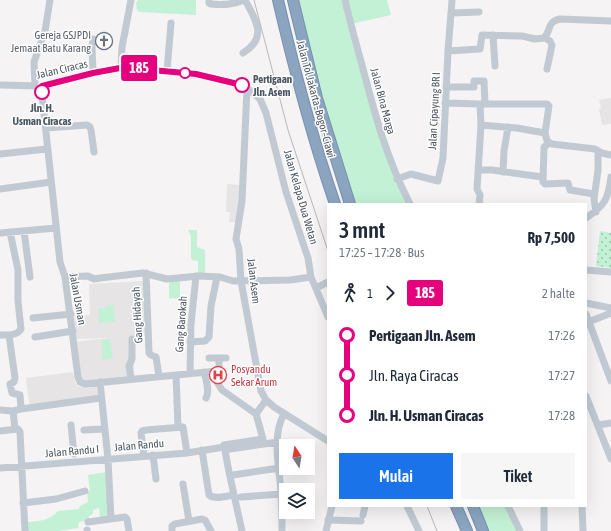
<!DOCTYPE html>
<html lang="id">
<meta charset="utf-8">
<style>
body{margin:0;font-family:"Asap Condensed",sans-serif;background:#f6f6f7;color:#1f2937;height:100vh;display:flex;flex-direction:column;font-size:15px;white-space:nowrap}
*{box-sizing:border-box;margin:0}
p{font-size:13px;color:#747a83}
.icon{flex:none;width:22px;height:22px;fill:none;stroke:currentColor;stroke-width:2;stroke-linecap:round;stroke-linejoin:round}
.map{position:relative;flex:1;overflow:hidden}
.sheet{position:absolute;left:327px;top:203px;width:260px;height:304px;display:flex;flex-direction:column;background:#fff;border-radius:0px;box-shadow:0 4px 16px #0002}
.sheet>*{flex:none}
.badge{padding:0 8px;border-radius:3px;font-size:14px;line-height:26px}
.needle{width:26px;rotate:348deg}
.tools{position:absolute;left:279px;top:439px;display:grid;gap:8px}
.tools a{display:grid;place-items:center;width:36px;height:36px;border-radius:0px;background:#fff;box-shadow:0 4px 16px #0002;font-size:20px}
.map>.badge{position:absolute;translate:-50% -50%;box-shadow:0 0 0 2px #fff}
.legs{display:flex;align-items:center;gap:6px;height:44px;padding:0 12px;font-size:13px}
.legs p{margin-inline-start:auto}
.summary{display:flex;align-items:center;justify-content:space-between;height:68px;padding:0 12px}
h1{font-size:22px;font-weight:600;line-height:30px}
.action{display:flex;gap:8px;margin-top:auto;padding:8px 12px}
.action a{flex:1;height:46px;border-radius:0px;background:#1a73e8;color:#fff;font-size:16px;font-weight:600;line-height:46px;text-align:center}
.action a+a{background:#f6f6f7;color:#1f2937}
ul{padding:0 12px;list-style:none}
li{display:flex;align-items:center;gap:14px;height:40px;font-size:15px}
li i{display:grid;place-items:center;width:6px;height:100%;margin:0 5px;background:currentColor}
li i::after{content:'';width:10px;height:10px;margin:-5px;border:3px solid;border-radius:50%;background:#fff}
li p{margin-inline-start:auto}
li:first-child i{background:linear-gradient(#0000 50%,currentColor 0)}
li:last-child i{background:linear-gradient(currentColor 50%,#0000 0)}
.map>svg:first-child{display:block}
.education{fill:#e6e4e5}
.green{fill:#c3f1d5}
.park{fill:url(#park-dots)}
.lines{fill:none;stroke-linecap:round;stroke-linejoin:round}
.highway-casing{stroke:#7690ad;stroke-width:12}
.minor{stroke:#c1cad2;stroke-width:7}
.highway{stroke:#8ba5c1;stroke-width:10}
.tram{stroke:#b5b8bd;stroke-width:1}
.line-1-casing{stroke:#fff;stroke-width:9}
.line-1{stroke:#e6007e;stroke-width:6}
.stop-1-dot{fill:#fff;stroke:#e6007e;stroke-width:2}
.labels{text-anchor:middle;stroke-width:3;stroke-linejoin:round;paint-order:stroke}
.worship-label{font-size:11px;fill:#5b616d;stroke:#fff;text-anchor:end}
.street-label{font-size:11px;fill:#4a5661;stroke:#fff}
.stop-label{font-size:11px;font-weight:bold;fill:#4a5661;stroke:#fff;text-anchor:start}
.health-label{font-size:11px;fill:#be3a42;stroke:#fff;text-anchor:start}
</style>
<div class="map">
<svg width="611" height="531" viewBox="0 0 611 531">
<defs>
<pattern id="park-dots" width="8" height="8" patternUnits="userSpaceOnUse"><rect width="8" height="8" fill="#c3f1d5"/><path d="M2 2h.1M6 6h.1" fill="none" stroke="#a0c6b0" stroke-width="1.8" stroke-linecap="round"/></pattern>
</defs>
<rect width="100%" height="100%" fill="#f5f3f3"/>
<path class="education" d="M611,98V124L602,125L599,109L601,108L599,100Z
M227,184L240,185L238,222H229L230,212H226Z
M144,281L147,335L130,336L135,378L84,383L79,380L73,342L108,338L75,339L74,316L90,315L89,284Z
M73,372L75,382L78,386L82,387L96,386L99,399L30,409L26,378Z"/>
<path class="green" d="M138,0H196V15L140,12L137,10L136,3Z
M293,0H387L391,15L351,24L366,82L410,204H350Z
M188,230H197V247L205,250V275L198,274V261L192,260L191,258V236Z
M169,281H180V299L169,298Z
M114,305L115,322L99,323L98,309L106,308V306Z
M110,339L113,358L103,360L101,340Z
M108,472L111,516L100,518L99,508L93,510V514L89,516V520L79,522L78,528L59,531H26V522C36,522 51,520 58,511L79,509L80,506L88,502L87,492L90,491L88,475Z
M473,506H508L520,531H483Z"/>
<path class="park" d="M600,231L611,233V268L596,266Z"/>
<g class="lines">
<g class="highway-casing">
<path id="highway" d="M278,0C294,69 312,137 335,204
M293,0L317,98L350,204
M456,506L467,531
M473,506L483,531"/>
</g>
<path class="minor" d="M209,0V3L211,4C223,5 233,5 244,0
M345,0C350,22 356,43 362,65C375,115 386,157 410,204
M452,13L479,12
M493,35L495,66
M545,38L550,41L552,45L547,69
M93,39L92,46L93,73
M448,51L480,49L482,35L522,36L535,39L544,38C552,30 546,22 560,19L611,21
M243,53C268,38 256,20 245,0
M121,68L122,47L131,0
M167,71L171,23
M0,85L41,86L99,71L121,68H138L196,75L229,82L247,88L260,99L266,113L286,192L308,258L311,277L328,317
M35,86L34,62L45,31L50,0
M41,86L60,262L65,277L78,377L80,382L85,384L217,371L219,370V358
M446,87H474V81H484L485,104
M247,88L242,201L236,239L239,249L241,281L261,391L266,400L274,407L328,441
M445,103L480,104L481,125L477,189L480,195L479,204
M480,104H547L549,106L545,133L547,141L552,144L595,149L602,153L611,155
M481,125L517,128L545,133
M46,128L87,125L90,127L91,130L94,152
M549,143L544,147L543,182L545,184L568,183L570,190L594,194
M0,154L47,149
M479,170H492L542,177
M503,172L504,151L508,127
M397,179L411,174L438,181L443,158L448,51L452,0
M0,189L51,182
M596,212L594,199L598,170V151
M586,218C605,205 608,200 611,177
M24,231L30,277
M0,233L56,228
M586,270L611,272
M146,273L149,353L151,355L156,357L159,376
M65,277L88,276L94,279L100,278L143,273L167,279L199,276L220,277L233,281L290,280L311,277
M316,288L328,282
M586,303L611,308
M586,314L611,381
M33,318L71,314
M586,323L611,313
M0,335C7,335 17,336 21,329L18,301V270L10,232
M9,335L15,378L14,382L10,384L12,393L20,395L21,409L13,411L15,429
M35,337L73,331
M190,342L205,341L209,337L211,306L217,277
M209,358H226
M204,372C206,380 210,391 206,398
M214,372L217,382L222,390L256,414L266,400
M190,373L191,324L196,276
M176,375L178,427
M131,379L129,366L132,359V339
M100,382L108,459L111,519
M586,396L611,459
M21,409L101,398
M0,410L13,411
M71,425L74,454
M598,425L611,423
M84,430L104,429
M0,431L18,429L20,432L25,531
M230,449L278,442
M202,450L209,495C215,500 226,496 234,495L242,531
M153,455L156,479
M144,456L141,433L142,431L146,430L183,427L187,453
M0,468L187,453L224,447
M233,475L279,468
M183,484L189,521
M234,495L229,472L224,445L263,439L256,414
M241,497L281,494
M23,503L56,499L85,491
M407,506L419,531
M508,506L520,531
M544,506V531
M582,506L583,531
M363,515L365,506
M328,520L361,521
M88,522L125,517L127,519L129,531
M87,530V531
M172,531V526L175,524L202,519L205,520L211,531
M282,531C282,519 282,506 281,494C280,468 271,437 284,414
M326,531L332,506"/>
<use href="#highway" class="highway"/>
<path class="tram" d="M254,0L288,130L328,251
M427,506L437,531"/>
</g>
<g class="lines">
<g class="line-1-casing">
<path id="line-1" d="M42,92V86L93,73L120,68L151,70L196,74L242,85"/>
</g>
<use href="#line-1" class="line-1"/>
</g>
<defs>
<g id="church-ring" transform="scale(0.9)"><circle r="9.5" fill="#fff" stroke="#6b7280" stroke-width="1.5"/><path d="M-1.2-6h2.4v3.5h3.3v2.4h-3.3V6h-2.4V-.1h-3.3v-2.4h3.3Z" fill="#6b7280"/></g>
<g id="hospital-ring" transform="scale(0.9)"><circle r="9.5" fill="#fff" stroke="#e0444e" stroke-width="1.5"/><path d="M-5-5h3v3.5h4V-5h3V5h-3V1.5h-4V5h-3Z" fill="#e0444e"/></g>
</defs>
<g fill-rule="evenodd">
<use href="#church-ring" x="104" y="41"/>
<use href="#hospital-ring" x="218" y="375"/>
</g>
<g class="stop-1-dot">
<circle cx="185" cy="73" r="5"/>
<circle cx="242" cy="85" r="7"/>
<circle cx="42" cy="92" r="7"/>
</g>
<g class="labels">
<g class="worship-label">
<text x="91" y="39">Gereja GSJPDI<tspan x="91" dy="13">Jemaat Batu Karang</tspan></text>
</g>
<g class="street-label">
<text transform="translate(62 69) rotate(-13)" y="4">Jalan Ciracas</text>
<text transform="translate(316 99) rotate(75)" y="4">Jalan Tol Jakarta–Bogor–Ciawi</text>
<text transform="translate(383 101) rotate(75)" y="4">Jalan Bina Marga</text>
<text transform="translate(434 111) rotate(-87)" y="4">Jalan Cipayung BR I</text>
<text transform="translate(301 197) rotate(74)" y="4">Jalan Kelapa Dua Wetan</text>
<text transform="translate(254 281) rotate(83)" y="4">Jalan Asem</text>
<text transform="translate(78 299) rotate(80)" y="4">Jalan Usman</text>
<text transform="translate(137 315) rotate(-93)" y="4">Gang Hidayah</text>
<text transform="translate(181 324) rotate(-86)" y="4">Gang Barokah</text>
<text transform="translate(139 445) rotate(-5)" y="4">Jalan Randu</text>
<text transform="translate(72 451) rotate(-5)" y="4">Jalan Randu I</text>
</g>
<g class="stop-label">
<text x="253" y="83">Pertigaan<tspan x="253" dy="13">Jln. Asem</tspan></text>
<text x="42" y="112" text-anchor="middle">Jln. H.<tspan x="42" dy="13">Usman Ciracas</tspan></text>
</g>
<g class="health-label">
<text x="231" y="373">Posyandu<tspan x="231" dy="13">Sekar Arum</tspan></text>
</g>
</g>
</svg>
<div class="tools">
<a><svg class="needle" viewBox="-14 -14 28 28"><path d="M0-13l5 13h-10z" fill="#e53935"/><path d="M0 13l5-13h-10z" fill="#747a83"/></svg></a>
<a><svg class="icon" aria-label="layers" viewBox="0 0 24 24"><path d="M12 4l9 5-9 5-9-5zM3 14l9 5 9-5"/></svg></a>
</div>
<b class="badge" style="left:139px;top:68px;background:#e6007e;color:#fff">185</b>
<section class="sheet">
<div class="summary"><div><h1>3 mnt</h1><p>17:25 – 17:28 · Bus</p></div><b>Rp 7,500</b></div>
<div class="legs"><svg class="icon" aria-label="walk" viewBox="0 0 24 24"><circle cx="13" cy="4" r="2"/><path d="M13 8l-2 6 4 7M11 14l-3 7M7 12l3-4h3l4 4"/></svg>1<svg class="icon" aria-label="forward" viewBox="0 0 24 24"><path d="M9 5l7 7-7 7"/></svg><b class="badge" style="background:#e6007e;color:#fff">185</b><p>2 halte</p></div>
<ul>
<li><i style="color:#e6007e"></i><b>Pertigaan Jln. Asem</b><p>17:26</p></li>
<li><i style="color:#e6007e"></i><span>Jln. Raya Ciracas</span><p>17:27</p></li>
<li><i style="color:#e6007e"></i><b>Jln. H. Usman Ciracas</b><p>17:28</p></li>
</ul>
<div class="action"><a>Mulai</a><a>Tiket</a></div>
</section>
</div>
